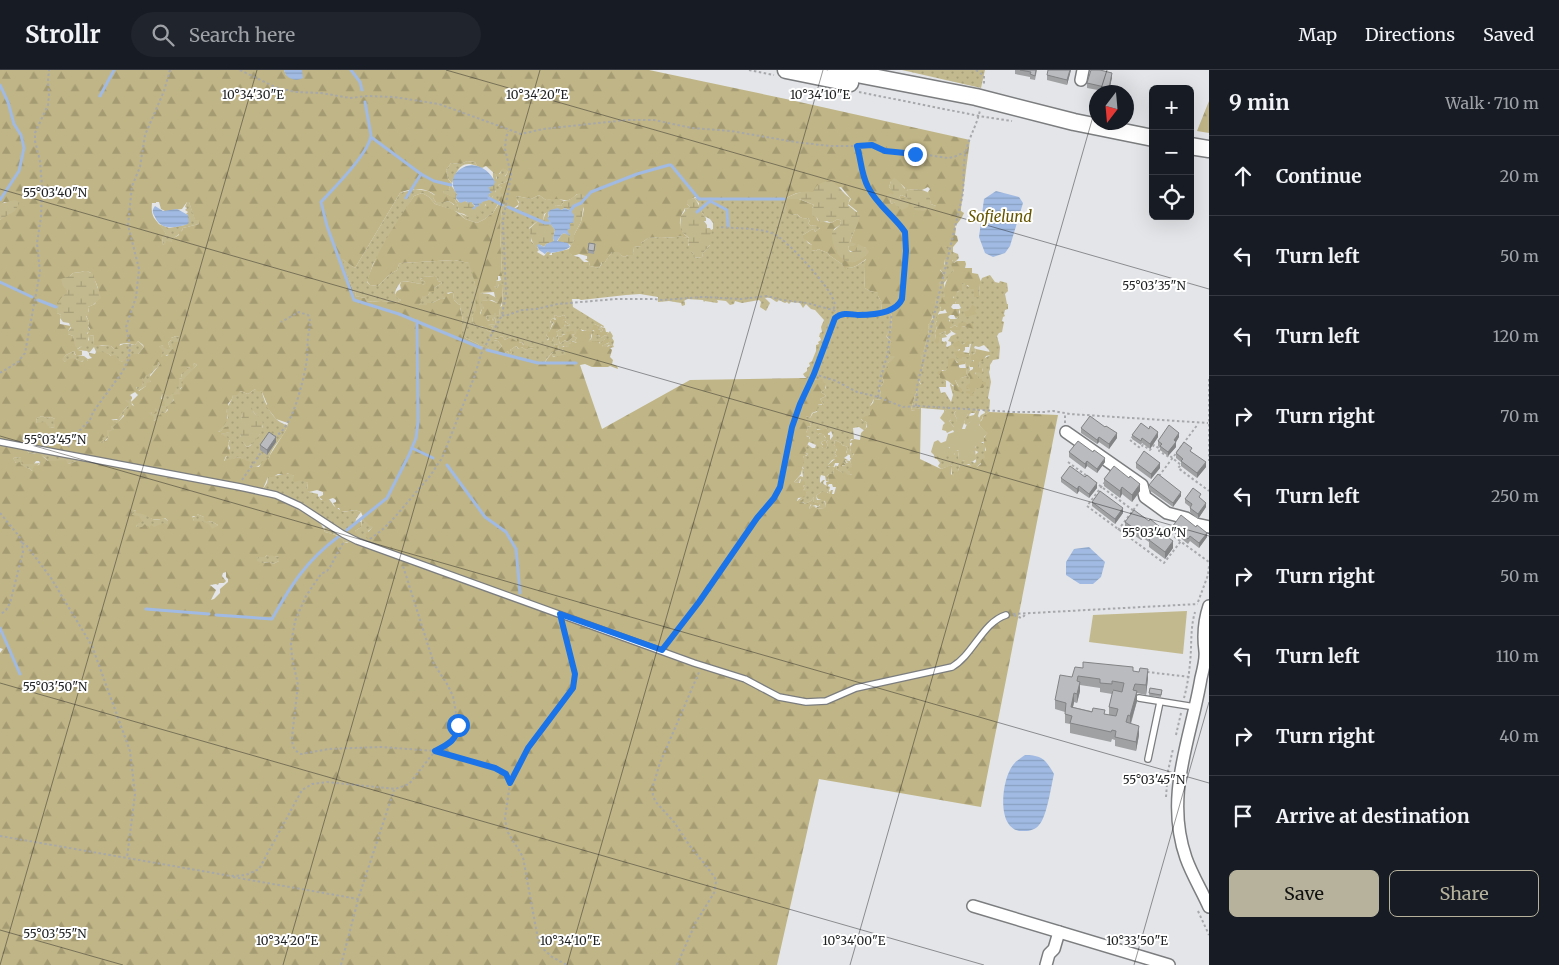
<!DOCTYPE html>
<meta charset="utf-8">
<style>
body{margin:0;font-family:Merriweather,serif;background:#20242c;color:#f1f3f6}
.controls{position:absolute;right:15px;top:15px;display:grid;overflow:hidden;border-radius:8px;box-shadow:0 5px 20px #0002}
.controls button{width:45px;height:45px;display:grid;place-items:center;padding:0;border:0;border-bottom:1px solid #363941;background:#171b24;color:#f1f3f6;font:25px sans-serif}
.compass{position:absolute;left:1089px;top:15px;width:45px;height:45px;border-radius:50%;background:#171b24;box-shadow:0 5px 20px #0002;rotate:196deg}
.stop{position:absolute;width:15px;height:15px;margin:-11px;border:4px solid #1a73e8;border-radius:50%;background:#fff}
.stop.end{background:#1a73e8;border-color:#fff;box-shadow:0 1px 5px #0008}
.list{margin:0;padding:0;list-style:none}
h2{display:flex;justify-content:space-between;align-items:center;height:65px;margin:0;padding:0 20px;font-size:21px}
h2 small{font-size:16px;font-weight:400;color:#9ea1a6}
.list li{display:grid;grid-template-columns:32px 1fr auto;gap:15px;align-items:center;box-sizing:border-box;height:80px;padding:0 20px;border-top:1px solid #363941}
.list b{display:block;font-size:19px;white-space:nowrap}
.list em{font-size:16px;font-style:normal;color:#9ea1a6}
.actions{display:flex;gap:10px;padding:15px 20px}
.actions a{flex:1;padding:11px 0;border:1px solid #b6b29c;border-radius:8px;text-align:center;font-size:18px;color:#b6b29c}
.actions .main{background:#b6b29c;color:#111}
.icon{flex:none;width:28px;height:28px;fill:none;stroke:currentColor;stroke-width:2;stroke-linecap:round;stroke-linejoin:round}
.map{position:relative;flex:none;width:1209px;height:895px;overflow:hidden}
header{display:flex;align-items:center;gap:30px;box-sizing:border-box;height:70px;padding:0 25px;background:#171b24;border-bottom:1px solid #363941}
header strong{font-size:24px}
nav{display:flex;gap:28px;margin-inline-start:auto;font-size:18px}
.search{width:350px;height:45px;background:#20242c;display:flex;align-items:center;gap:12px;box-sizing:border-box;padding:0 18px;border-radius:28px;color:#9ea1a6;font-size:19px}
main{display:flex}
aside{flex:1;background:#171b24}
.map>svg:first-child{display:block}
.grass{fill:url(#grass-dots);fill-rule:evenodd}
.forest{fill:url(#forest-firs);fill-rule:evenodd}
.wetland{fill:url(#wetland-marsh)}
.green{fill:#c3b98e}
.water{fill:url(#water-rules)}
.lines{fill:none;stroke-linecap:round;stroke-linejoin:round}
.stream{stroke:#a0bae3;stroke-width:3}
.lane-casing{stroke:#7b7d7f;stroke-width:8}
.street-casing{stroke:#7b7d7f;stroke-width:14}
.secondary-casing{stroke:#7b7d7f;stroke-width:19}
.path{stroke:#a7a8ab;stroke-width:2;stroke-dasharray:2.5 2.5;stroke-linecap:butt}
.lane{stroke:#fff;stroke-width:5.5}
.street{stroke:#fff;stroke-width:11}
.secondary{stroke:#fff;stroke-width:16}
.wall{fill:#9fa1a3;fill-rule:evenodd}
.shaded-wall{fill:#828385}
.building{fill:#b9bbbe;stroke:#828385;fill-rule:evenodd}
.route{stroke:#1a73e8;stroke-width:6}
.ticks{fill:none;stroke:#1f2021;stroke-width:1;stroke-opacity:0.45}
.labels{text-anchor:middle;stroke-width:4;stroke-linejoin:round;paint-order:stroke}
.park-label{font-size:15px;font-style:italic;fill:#650;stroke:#fff}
.ticks-label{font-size:12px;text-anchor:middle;fill:#1f2021;stroke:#fff;stroke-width:4;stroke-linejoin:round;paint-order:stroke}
</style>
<header>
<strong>Strollr</strong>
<div class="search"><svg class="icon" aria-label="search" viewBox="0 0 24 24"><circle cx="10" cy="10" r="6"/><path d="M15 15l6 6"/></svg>Search here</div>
<nav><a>Map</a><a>Directions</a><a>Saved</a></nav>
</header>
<main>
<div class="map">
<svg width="1209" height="895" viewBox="0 0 1209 895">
<defs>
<pattern id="grass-dots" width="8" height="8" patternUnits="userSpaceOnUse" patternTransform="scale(1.25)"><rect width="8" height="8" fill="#c3b98e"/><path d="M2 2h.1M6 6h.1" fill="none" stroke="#a79f7a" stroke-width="1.8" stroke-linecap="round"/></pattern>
<pattern id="forest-firs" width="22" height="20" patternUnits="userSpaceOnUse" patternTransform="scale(1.25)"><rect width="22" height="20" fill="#c0b586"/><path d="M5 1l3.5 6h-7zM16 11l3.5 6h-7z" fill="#a59b73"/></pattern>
<pattern id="wetland-marsh" width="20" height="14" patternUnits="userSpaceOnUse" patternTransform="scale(1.25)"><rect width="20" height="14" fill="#c3b98e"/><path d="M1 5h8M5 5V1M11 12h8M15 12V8" fill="none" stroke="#a79f7a"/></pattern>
<pattern id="water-rules" width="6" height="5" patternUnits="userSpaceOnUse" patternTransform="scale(1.25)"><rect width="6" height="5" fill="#a0bae3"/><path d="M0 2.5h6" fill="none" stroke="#89a0c2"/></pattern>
</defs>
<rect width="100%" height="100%" fill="#e3e5e8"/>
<g class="grass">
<polygon points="902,0 985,0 981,18"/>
<path d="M467,91l8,1 2,4c-17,-7 -20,5 -25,17l-4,-4 -2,-9 5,-7 10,1z"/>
<polygon points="502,98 504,98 508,102 505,106 508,111 498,115 502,118 503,125 493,143 488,146 485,149 477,153 465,149 459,143 469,147 474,147 486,135 485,133 490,131 496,121 494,113 497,108 495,104 500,104"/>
<path d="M415,119l13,2 8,5 -3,2 3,4h9l4,-1 5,4 2,-3 1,1 2,8h-4l-20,-7 -6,-7 -7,-4 -8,3 -41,68 -6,18 3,3 8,1 11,-11 8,-5 2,-6 2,-1 53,-3 16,3 5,21 2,26 -5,6 1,7 5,4 6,-1 2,2 1,2 3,2 3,-5 -6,-2 8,-1 1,-7h-1l-2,4 -1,-3 -4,3 -2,-3 1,-3h7v-2h2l1,2 2,1 1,-9 2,-1 1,-21 -4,-1 -2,4 -3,2 -1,-3 3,-1v-5h3l2,-1 -1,-4h2l-2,-45 2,-26 11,4 5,-2 1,-5 -4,-4 2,-2 14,3 8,-4 7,5 11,-2 7,3 -3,5 -5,-1 -1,3 -11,6 -1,8 -4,-2 -10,8 3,8 -1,5 8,9 -2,2 7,4 4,-5 3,2 -2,2h3v-2l17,-4c1,6 5,7 10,8l5,5h5l1,4 9,2 2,-3 1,-3h3l7,-10h8l1,3 3,2 4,-2h5l1,-8 7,-1v-3l7,-5 13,-1 15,1 2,-2 11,2 -1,5 2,7 3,3 2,5 7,-1 1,-4 7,-8v-12h1v-3l2,-1v-6l-3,-4 -6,-3 -5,-9v-4l-5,-5 8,1h82l5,14 3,2 5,-1c3,4 6,5 11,4l2,3 -2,2 3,3 3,-1 6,1v2l-5,4 -1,-3 -3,1 -8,5 5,8 4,2v5l4,1 2,-2 10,4 1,2 13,9 3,5 2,-1c8,0 14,-5 20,-9 -3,8 -3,21 -2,29l5,3 9,2 -1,3 4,7 -1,9 11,-3 -1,21 -5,6 1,2 6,4 -4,5 -1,6 2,3 5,-1v3l-7,5v6l-6,1 -1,5 3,6 -2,4 -3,2 2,7v6l-7,-1 -4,7 1,10 -10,3 2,2h2l2,2 -2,8 -6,-4 -6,1 1,11h-3l-1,2 2,2h-2v2l1,2 -1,1 1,4 3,1 -2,5h-2v-3l-4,-1 2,-7 -6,-2 -1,-2 -6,-3 -1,5 3,3 -2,6 2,2 -2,1v2l-3,1 -4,5 1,2 1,-2 5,2 -2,3 1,4h-5l-2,2 1,1 1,5 -3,-1 -1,-5 -4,-1 -1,3v5l3,-3h2l-2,3 2,2 5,2 -1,4 1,1 -2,3 11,5 2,-2 1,3 -2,1 -11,-5 -1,1 2,2h-3l-1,-3 2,-3v-2h-7l-5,4 1,4h7l2,6 -1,3 2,2v-4h2l-1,5 -2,1 1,6 -6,2 -4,-1v-4l3,2 2,-1 1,-2h2l-1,-3 2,-2 -3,-1 -6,-1 -2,-2 -6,3v-1l3,-4v2l6,1 2,-2 -3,-3 -2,1h-2l1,-6 -3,4 -6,3 -2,-2 -3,1 3,-4 -6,2 6,-5 2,1v-4l2,-1h-3l-1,-2 2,-1 -2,-3 2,-1 -1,-3 -4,-3 -1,4 -5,-1 6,-6 3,1 -1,-9 2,1 -2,-3 1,-8h1l-1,-2h3l2,-2 -2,-1 -1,1 -2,-2 3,-1v-4l1,-3 5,4h3l1,-3 -7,-3 1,-4 -2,-2h-2l1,-2 -1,-2 2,-3 -1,-2 4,-1 -1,-3 -6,-4 3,-3 3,2 3,-5 4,-1v-8l7,1 -4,-6 6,-3 -5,-4 5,-4c-1,-10 -6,-8 -14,-8 -2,0 -5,-2 -7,-3l-2,-3 4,-3v-3l3,-2 -1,-3 3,-2 4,-10v-6l3,-1 -1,-2 3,-2 -1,-3h-1l1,-4 2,-1 -1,-5 3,-7 -9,-10 -4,-1 -5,-5 -3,4 -3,-5 -9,-1 -2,2 -2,-2 -2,1 -6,-3 -2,2c-4,-2 -7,-6 -12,-4l5,5 -4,8 -6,-4 1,-5 -2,-2 -17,3 -7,-2 -1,3 -4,1 -4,-4 -9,-1 1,2 -1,1 -12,-2 -1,1 -1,-2 -16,-1 -3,2 1,1v3l-3,1 -1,-3 -12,-2 -11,1v-5l-18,-3 -14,1 -45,5 -2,-1h-7l1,8 31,19 -1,2 -1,-2 -2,1 3,3 -2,2 -1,-1 1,-1 -5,-2 3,-2 -5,-2 1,2 -3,4 3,2v4l5,-1 -1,3h2l4,-3 2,1v-2l3,-3 3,5 -1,2 2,3 -1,4 1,2 -3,-2 -1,1 -1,-1 -2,2h-4v-2l6,-2v-4h-4l-4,6h-2l1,-3h-12l-1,2v-3h-4l-1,-2 6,2 3,-2c3,-6 -2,-6 -5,-9l-1,1 -5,-2 -2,3 -2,1 -3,3 4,2 -2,2 3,3 -6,-2v2l-3,1v3l-6,-1 -1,4 5,4 -13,5 -1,-1 2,-2h-3l1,-2h2v-3l4,-1 -1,-5 -3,-1 -2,5 -1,-1 2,2c-2,5 -8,7 -9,13l-19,-2 -23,-7 5,-3 1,3 3,-1 -2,-3 6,-4 2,3 4,-2 4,3 3,-2 5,1v-2l-10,-1 -2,-4 -3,1v-5h-2v3h-2l-5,-4 -5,3 -3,-4 -2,1 -1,2 -5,-1v2l4,1 4,5 -6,7 -6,-2 -2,-4 -4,-1 -1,1 -4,-1 -1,-2 -12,-6 -5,-5 1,-11 1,-2 -3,-13 1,-2 -3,-1 -4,-4 -1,-8 -7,1 -2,2 1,3 -2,1h-3l-8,4h-5v2h-8l1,-3 -1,-1 3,-2v-2l2,-2h4l2,-3h4v-4l8,-5 -1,-1 -3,-1 -1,-4 -3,-1 -11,1v1l-3,1v1l4,1 3,3c-11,1 -17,-4 -26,-2 -5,6 -10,14 0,18l-3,2 -17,-1 -15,1 -1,-4 -10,-2 1,-3 -3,-2 -12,-33 14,10 45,-75zM555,245l4,2 5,-2 2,3h-3l-1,1 2,1h-3v1h5l-1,1 5,3 -4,1 -1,-3 -1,4 -3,-1v3l-5,3v1l2,1 -1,3h-3l-2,4h-2l-3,-1 2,-2 -3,-3 3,-2 3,-9 2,-2 -1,-2 -3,3 1,-3 2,-2 3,1 -2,-2zM570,261h4v3l-3,2 1,2 -5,4 -2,-2 -5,4 -2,-7 5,-1 -1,-1 2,-1 2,1zM826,358l2,4 -1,1h2l2,-2 2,5 -3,4h-2l-2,2 2,3 -2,3h-3l-2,-2 2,1 -2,-5 5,-2v-2l-2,-2 1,-1 -5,-2 -2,2 -1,-6 8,2z"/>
<path d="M187,132h2l6,17h4v5l-16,4c-2,7 -9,8 -12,14l-8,3 -1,-7 4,-4 -7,-10 10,4 16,-3 3,-10 -2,-1 2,-2 -3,-2 2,-2 -2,-1z"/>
<path d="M944,175l9,2v5l5,2 1,4 -5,5 -2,-3 -1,5 2,2 1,4 -10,12 1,13 -2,1 -3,10 1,2 -3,5v5l-3,5 2,2 -2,7 1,6 2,1 1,-6 7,-3 -1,3 2,3 -5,1v3l2,1 2,-1 1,2 -1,3 1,1 4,-2v-3l-3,-1 3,-5 5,-2 -6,-4 12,-4 4,1 3,-3 -10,1 -2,2 -2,-2 -4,3 -1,-1v-8h7l3,-7 -1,-3 2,-1 -2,-4h-3l-3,-8 9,-8v-5h2l1,2 9,4v5l6,3 -1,-12 3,-7 8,-3 5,7 4,1 1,-2 7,2 1,8 -3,3 2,10h1v5l-3,1 -1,4 1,2 -2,1 -1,4 2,1 -2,10 -3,1 -2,3 3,11 -1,12 -6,1 -3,5v4l-1,3 2,10 -3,16 2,2 -1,12 -6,4 -2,5 -2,-3 2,-3 4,-2 -1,-3 -7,-1 -2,4h-4l-2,2 2,3 -1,4 -4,3 -2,-2 1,-3v-3l2,-1 1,-4 -1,-3 -11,2 -2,2 3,6 -1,8h-2l-5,-6 2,-1 -6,-10 -24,-2 -5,1 -2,2 -3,-1c2,-8 5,-20 10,-26l-3,-5 5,-13 -4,-11 4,-2 6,-23 -1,-5 5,-7 -2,-7 4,-3v-10c6,-5 1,-11 4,-17 1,-2 3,-4 5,-6l-4,-6 5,-5zM964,273l7,1 -2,9 1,3 -13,2 3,-14 2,2zM984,275l5,5 1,5 -10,6 -1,7h3l1,3v1h-7l-1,3 9,11 -9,2 -3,5 -2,1 1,-17 -3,-4 2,-3 -1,-5 4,-2v-9l2,-1 1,-4 -2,-1 1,-2 4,1zM949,289h5l4,4 7,-1 2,14 -12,4 4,7 -7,-1 -1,-3 -1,2 3,10 -2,7 -6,-10 -4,1 -2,-6h7v-6l-5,-6 1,-5 3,1 4,-3z"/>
<polygon points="477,217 480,217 480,223 489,224 499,229 499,232 497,233 492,230 482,231 484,239 482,239 479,245 480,240"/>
<path d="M94,265l-1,8 9,3h9l3,3c10,-6 9,-6 21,-4l3,-4 6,6 -6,7 -16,8 -11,-6 -2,-2 -13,-2 -2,-5 -5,6 -2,-2 -10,-1 12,-10v-4z"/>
<path d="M176,266l3,1v5c-9,5 -5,13 -18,15l-3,-10 5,-2 7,3 -2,-5 3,-3v-2z"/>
<polygon points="74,281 75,285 84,286 89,290 88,291 85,289 81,292 76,289 65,292 61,289 66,285"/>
<polygon points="159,291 160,294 150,305 151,313 138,321 136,318 143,314 141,310 142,308 152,296"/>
<path d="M194,293l3,2c-7,7 -10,17 -17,24v5l-6,5 -9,14 -11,8 -5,-7v-2h2l1,2 3,-3 -1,-2 8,-9 -1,-7 12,-1 6,-10v-3l3,-1 -1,-5 6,-5 6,-2z"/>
<path d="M255,319l7,3c3,13 12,30 25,33v2c-3,10 -15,19 -18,31 -5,4 -10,9 -17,10l-3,-1 -1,-5 -9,-5 -15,5 6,-14 -2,-4 2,-4 -10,-6 9,-2 -1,-4 -6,2 -1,2 -4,-1 11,-13 -2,-8 6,-11 1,-5 7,-3 8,3zM253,341l10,15 -4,9 -9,11 -3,1c-11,-13 -6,-18 -5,-33z"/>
<path d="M125,330h6l1,5 3,1v1c-17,6 -20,28 -34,37l-1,-1 2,-6 5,-3v-4l4,-3 3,-6 -5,-2 8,1 7,-10 4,-4 -4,-5z"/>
<polygon points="42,346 46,348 51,347 55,349 55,357 50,358 37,353 36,351 37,348"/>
<polygon points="979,373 983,373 985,374 985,389 977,397 971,396 969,394 966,394 966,396 960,395 958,401 954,404 954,407 952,407 952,395 941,399 938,396 940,393 937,389 935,389 934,385 938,385 948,377 950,379 949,381 954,385 956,380 959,381 958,388 964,391 967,390 975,393 976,391 975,385 978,382 974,380 976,376"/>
<polygon points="28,378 81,388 80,390 68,394 48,391 44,387 34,383 29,383 27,381"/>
<path d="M20,387l7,7 13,-1 -8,8 -2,-2c-6,-3 -14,-3 -17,-11z"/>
<polygon points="845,390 850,391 853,397 850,404 852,405 846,405 836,399 837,396 846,395 843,392 844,392 848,393"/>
<polygon points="290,403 299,410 303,410 308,413 307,419 309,422 318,424 318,426 321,430 329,429 334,436 343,442 355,440 361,442 356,449 355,454 347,460 342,461 354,466 356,464 355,461 361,457 362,448 374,457 368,461 369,470 366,475 344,472 339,466 325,462 324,459 326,456 321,453 263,419 267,413 268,407"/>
<path d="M134,440l5,3h4c11,6 9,9 21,5l4,3v4l-19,3 -12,-1 -6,-12z"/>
<polygon points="197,444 204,447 208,452 211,451 218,455 212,460 194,451 192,446 194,447"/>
<polygon points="267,485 271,485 279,487 279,491 273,494 270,492 262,493 257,492 257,489 258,486 265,487"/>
</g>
<g class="forest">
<path d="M0,0h284l2,5 16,-1v-4h347l137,29 184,41 -9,68v3l3,2c-2,5 -6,10 -9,13l1,3 -1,6 2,1 1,5 -5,6 -9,-1 5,4 -2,9h-2l-1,7 -4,4 4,5 -3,6 -2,1c-1,6 2,12 -4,17v11l-3,1c1,6 0,10 -4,14l1,5 -6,24 -3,1 3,11 -5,14 3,5c-5,4 -8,17 -10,25l3,1 1,-2 6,-1 -1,51 21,10 10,-4 1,1 -1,8 3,3v-5l4,-1 2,-6 6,1v-2l6,2 3,-1 2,2 4,-3 -1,-4 5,-2 -1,-5 2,-3 -3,-10 4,-7 -7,-7 -1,-3 3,-3 1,-4 6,-4 69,3 -77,392 -162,-28 -42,186h-777v-312l3,-4 -3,-1v-428l2,-2 9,-16h-7l-3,3 -1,-1zM467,91l8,1 2,4 5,2 4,-2 9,8h4l4,-6 5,4 -3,5 3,4 -10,4 4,3 -2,4 3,3 -5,3 2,4 -7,11 -5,3 -3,3 -8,4 -12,-4 -11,-9 -19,-6 -6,-7 -7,-4 -8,3c-17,26 -37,54 -47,85l3,4 8,1 11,-11 8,-5 2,-6 2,-1 53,-3 15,3 6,21 1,26 -4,6 1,7 5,4 5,-1 3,2 1,2 3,2 3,-5 -5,-2 7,-1 1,-7h-1l-2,4 -1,-3h-2l-1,3h-1l-2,-3 1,-3h7v-2h2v2l3,1 1,-8 2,-6 1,-17 -4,-2 -1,4 -3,2 -1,-2 2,-1v-5l2,-1v-4h4l-2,-45 2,-26 11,4 6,-5 -3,-6 1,-2 14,3 8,-4 7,5c3,0 6,-1 10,-1 10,0 11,5 21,-5l10,3 -5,7 2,5 -3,13 -7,13v5l-5,9v3l4,4 6,-2 8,2v3h-2l4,3 1,4 9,2 3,-6h3l7,-10h7l2,3 3,2 4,-2h5l1,-8 7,-1v-3l7,-5 13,-1 16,1 1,-2 11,2c-8,-5 -11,-13 -8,-22 1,-3 3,-5 4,-8l2,1 3,-2 -3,-3 1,-3 7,-4 7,2h82l4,14 4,2 5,-1c4,4 5,5 11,4l2,3 -2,2 3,3 3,-1 6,2v1l-5,4 -1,-3 -3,1 -8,5v3l9,7v5l4,1 2,-2 10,4 1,2 13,9 3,6 2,-2c8,0 14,-5 19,-9 -2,8 -2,21 -1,29l5,3 8,2v3l4,7 -1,9 11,-2 -1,20 -5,6 6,6 -3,5 -1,6 2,3h4l1,1 -7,6v5l-6,2 -1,5 3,6 -2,4 -3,2 2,7v6l-7,-1 -1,4 -3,3v9l-9,3 2,3h2l2,2v4l-6,6 -1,7 -6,-1 -4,2 2,2 -2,5 1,4 3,2 -4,6 2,7 -4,1v3h2v3l2,1h-4l-4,-4 -1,2 -7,-4 1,-2 -1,-2 -3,5 1,4h-5l-3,3h2l1,5h-3l1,5 2,-3h3l1,3h3l-2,7h-2l1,-4h-2l-2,4 -2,-2h-6l-5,4 2,3 7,2 1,5 -2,3 -8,-1 -2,-2 -5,3v-1l2,-4 1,2 4,-1 2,2 2,-3 -3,-2 -4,1 1,-6 -3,4 -6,3 -3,-2 -2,1 4,-3 -1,-1 -6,2 1,-3 7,-1 1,-4 1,-1 -4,-2 2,-1 -2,-3 2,-1v-3l-4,-3 -1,4 -6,-1 7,-8 3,-14 -1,-1 1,-1 -1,-2h2l3,-2 -4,-1 2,-2v-4l4,-7 -1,-3 -3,-1 2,-2 -2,-2 2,-3 -1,-2 4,-1 -1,-3 -5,-4 2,-3 3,2 2,-5 5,-2 1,-7h4v2l2,-1 -4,-6 6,-3 -5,-4 4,-3 1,-5 -4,-5 -9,1 -7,-2 -116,2 -88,49 -22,-64 5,-1 7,3h16l2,-1 8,3 -1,-3 -5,-2 1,-4 -3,-3 2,-7 -2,-2 4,-1 -3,-2 -4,2 -5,-1 8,-4 -1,-2h1l-1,-1h-4l-5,6 -1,-4 -11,1 3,-4v-6l-5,-2 -1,1h-3l-2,-3 -7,8 4,2 -2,2 2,3 -6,-2v2l-2,1v3l-4,-1 -4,2 5,6 -13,4 2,-1 -3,-1 1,-2h3l-1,-3 4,-1 -1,-5 -3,-1 -2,4h-1l1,4 -6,7 -2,4h-11l-31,-9 5,-3 1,3 3,-1 -2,-3 6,-4 3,3 3,-2 4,3 3,-2 5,1v-2l-11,-2 -1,-3 -3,1v-5h-2v3h-1l-6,-4 -5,3 -3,-4 -2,1 -2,2 -4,-1v2l4,1 4,5 -6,6 -6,-1 -2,-4 -4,-2 -1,2 -4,-1 -1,-2 -12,-6 -4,-5v-11l1,-2 -3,-12 1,-3 -3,-1 -4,-4 -1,-8 -5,2 -2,-2 -3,3 2,3 -2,1h-3l-8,4h-5v2h-8l2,-3 -1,-1 2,-2v-2l6,-2 2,-3h4v-4l8,-5 -1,-1 -3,-1 -1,-4 -2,-1 -14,1 2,1 -4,2 5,1 2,3c-9,1 -16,-4 -25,-2l-1,3 1,4 -4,2 -2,4 2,3 4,2 -3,2 -17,-1 -14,1 -2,-4 -10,-2 1,-3 -3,-2 -11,-32 13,9 45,-75c11,-5 25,-6 35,2l-2,3 3,4h9l4,-1 6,4 1,-3 -3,-5 -10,-5 7,-3 -1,-3 3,-2 -4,-5 -2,-9 5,-7 10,1zM891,111l10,3 4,4 -1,2 3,1 1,-2 14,1 6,-3 2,2 -2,3 3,12 5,2 -9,3 -15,-5 -6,-7 -5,-2 -2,3 2,1 -10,5 -1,-5 5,-6 -6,-6zM841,117l10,12 -3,5 9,7c-1,6 0,13 -2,18 -2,6 -5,10 -5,16l-2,3 1,2 4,2 10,-5 3,1v7l-10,6 -6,1c-12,-12 -20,-15 -16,-33l6,-4 1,-4 -3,-2 -7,4 -13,-2 -6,-13 2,-3 -15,-6h-14c16,-10 16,-5 31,-7 8,-1 17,-3 25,-5zM156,132h3l2,7 4,2 17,-2 5,-7h2l6,18h4v4l-16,4 -1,3 -3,1v3l-7,4 -1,3 -5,-1v2l-3,2 -1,-7 4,-3v-1c-7,-14 -16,-13 -14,-31h4zM84,201l6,1c7,11 12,20 5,32l-7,3 1,5 -3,3 3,7 -1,4 2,3 -3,6 2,1 5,-1 -1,8 1,2 17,1 3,3h5l1,-5 7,-1 8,2 3,-4 5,4 1,2 -6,7h-6l-10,8 -3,-2 -3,-5 -5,1 -2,-2c-2,-1 -10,-3 -13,-2l-1,2 -6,-1v2l3,3 -4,1v2l-3,-3 -3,4c-6,-3 -10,-6 -17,0l-3,-3 4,-4 8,-4 2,5 6,-1v-4l-4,-1 -5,-14 -5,-2v-3l3,-5 -11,-2v-5l1,-4 -4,-2 11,-22 -5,-8 10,-10 8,-1zM478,217h2v6l14,-1 1,5 4,3 -2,3 -8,-3 -8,1 3,8h-2l-2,6v-8zM176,266l3,1v5h-5l-2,2 1,4 -6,8 -3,-1 -3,2v-2l2,-4 -4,-4 4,-2 1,3 5,1 1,-1 -2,-5 3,-3v-2zM158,292h1l1,2 -11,14 2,4 -4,1 -1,3 -7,5 -3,-3 1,-1h3l3,-3 -1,-6 2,1 2,-4h1l5,-3 1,-5 -1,-1 5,-1zM194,293l3,2 -14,15 -1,7 -3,4 1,3 -7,1 1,5 -7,7 1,3 -3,3h-4l-1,2 -4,1 1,3 -3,2 -1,-5 -3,-1 1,-1 -2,-1 2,-1 1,2h3l2,-2 -2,-1v-3l4,2 2,-4h4l-1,-6 -3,-1 1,-6 7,3 6,-4 1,-4 3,-3v-6l3,-1 -1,-4 6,-4v-2l3,-1 1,2 2,-1zM255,319l2,2 5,1 5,12 -1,2 10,13 12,4 -2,7 -16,25 -1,3 -7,4 -3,5h-6l-1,1 -3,-1 1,-5 -11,-5 -15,4 2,-5 4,-1 -2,-11 2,-5 -9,-5 9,-2 -2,-5h-3l-5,5 -2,-1c7,-6 12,-11 8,-21l3,-2 -1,-4 4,-5 1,-4h4l3,-4 8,3zM135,322l3,3 -7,7 4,5 -4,-1c-3,3 -4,5 -7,8v2l-11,11 1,2 -5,3v4l-3,5 -2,-1v2l-4,1 3,-4 -1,-1 5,-2v-6h4v-3l5,-4 -5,-4h7l6,-9 4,-4 1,-2 -4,-4 4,1 3,-2v-2l-2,-2zM42,346l4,2 5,-1 4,2 -2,4 2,1v3l-5,1 -5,-6 -8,1 -1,-2 1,-3zM28,378l53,10 -1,2 -12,4 -2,-4 -18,1 -8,-7 -11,-1 -2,-2zM20,387l3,7h11l2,-3h3l1,2 -1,2 -5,1 -2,5 -2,-2 -9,-4 -1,-3 -4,1 -3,-5zM288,403l6,3 -1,4 1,2 7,-2 7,3 -1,7 2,2 8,-2 6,2v3l-4,2 5,4 9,-3 3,2v2l-3,1 3,5h3l2,4 14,-2 6,2 2,5 -1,1 7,7 4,2 -7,7 2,6 -1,4 -14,-4 -6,3 -3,-1c-3,-6 -11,-8 -19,-10 -6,-19 -44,-35 -62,-43l5,-12h5l5,-3 7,1zM134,440l2,1v2c16,1 11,10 29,5l3,3v4l-4,-2 -10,4 -3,-2 -2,3 -4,-4 -3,3h-5l-1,-2 6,-4 -3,-5 -7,-1zM197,444l7,3v3l4,2 3,-1 7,4 -6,4c-3,-8 -11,-7 -18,-8l-2,-5h5zM267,485l12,2v4l-6,3 -3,-2 -7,1 -6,-2v-2l1,-2h7zM226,502v5l2,2v3l-8,7v4l-6,6 -3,1 5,-10 -6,-5 6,-1 2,1 1,-2h5l2,-2 -4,-5 1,-3z"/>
<polygon points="1209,31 1209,63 1197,61"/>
<path d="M951,189l3,4 3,-2h8l1,3 -1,4h7v5l6,1 3,8 -2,4 1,11h-6v-8h-4l-2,-4 -3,2 -1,-4h-2v7l-4,1 -3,5h-2v2l4,1 -2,3 1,2h-3l-2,3 2,2h6v7l-3,3 -2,-4h-4l-2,2 2,2 -1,2 3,2 -2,4 1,1 4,-3 2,2 2,-4 6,-1 2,2 5,-1 2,6 -12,-3 -2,4h-10l1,2 -4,3 -2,-1 1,-3 -7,3 2,3h-2v5l-2,2 -3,-3 2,-2 -1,-6 2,-6 -2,-3 2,-3v-5l2,-2 8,-1 -2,-4 -2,2h-3l1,-2 -2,-6 2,-1 1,-5 3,-1c-4,-8 3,-14 3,-21l6,-4 -4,-8z"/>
<polygon points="972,235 973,235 977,238 975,241 977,244 966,247 964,242 969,240"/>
<polygon points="555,245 559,247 564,245 566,248 561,251 566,250 565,252 570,255 566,256 565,254 564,257 562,257 561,259 556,262 558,264 556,268 554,267 552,271 548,271 549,268 546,265 549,262 554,252 553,251 551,253 551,250 553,248 555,250 556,249 554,247"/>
<polygon points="594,254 599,256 598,259 602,260 600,261 601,262 603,260 600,257 605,258 606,262 608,262 607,266 605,265 601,268 599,268 600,265 595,266 594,260 591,261"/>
<polygon points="570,261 574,261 574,264 572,265 572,268 567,272 565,270 560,274 558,267 563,266 562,265 567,264 566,262"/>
<polygon points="959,271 962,275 968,271 970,272 969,277 965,277 965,280 963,282 969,283 970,286 969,287 963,287 961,289 957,288 954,282 959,281 960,279 956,279 953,275 954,273"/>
<path d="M976,279l14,3v3l-4,1 -3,5h-3l-1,7h3l1,4 -2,1 -5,-1 -1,2 3,2v2l4,1v3h4v2l-3,4h-8v3l-3,2 2,3h-4v-2l-4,-1v-2h4v-2l-4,-1v-2l4,-3v-6l-2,-2c0,-4 2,-4 5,-6v-2h-3l-1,-2 2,-3h2l1,-2h-3v-4l4,-3z"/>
<polygon points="954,288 957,293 962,291 965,292 965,294 959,295 959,297 960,298 966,298 967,306 961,308 959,310 955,310 958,316 962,319 961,323 954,320 954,316 948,311 940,308 940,305 937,304 938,301 945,301 948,298 948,289"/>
<polygon points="826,358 828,361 828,365 830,365 830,370 828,370 826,372 828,375 826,378 823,378 821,376 823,375 821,372 826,370 826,368 824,365 820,363 818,365 816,360 824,360"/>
<polygon points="835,370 841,373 842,375 848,377 846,383 848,385 844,388 848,390 845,390 846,393 843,392 846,395 842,395 842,397 838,396 839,393 835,393 834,396 828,396 828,395 835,389 835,387 837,386 835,384 837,379 834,375"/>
<polygon points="359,451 361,452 361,457 355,461 358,466 354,466 341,460 347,460"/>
</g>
<g class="wetland">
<path d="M493,102c4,1 3,7 4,10l-2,1 1,5 -1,7 -3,2 -1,5 -5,1 -2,6 -2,1 -7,7h-7l-4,-3 -8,-2 3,-3 -1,-1c-1,-9 -7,-12 -15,-15l1,-2 6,-2 -1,-3 2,-1 6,9 -1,5 3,3 6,-1 4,1 4,-2 -1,3 3,4 4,-5 9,-2 2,-3 -2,-1 3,-5h-2v-4c8,-6 3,-7 4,-15z"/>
<path d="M894,108c7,3 8,9 13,13l1,-2c8,1 13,-1 21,4l2,11 5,2c-2,4 -4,4 -9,3l-3,2 -9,-1 -9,-13 -5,-2 -2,3h5l5,6 -1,3 -6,3 -7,-5v-3l-4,2 -1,-5 -3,-2v-2l4,-2 1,2 2,-2 -5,-6 2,-6z"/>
<path d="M830,111c10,4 12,12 20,17l-2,7 12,10c-1,9 -7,17 -10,27l6,2 -2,2h-5l-1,2 2,4c4,0 7,-4 8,-8l8,4 3,4c-19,23 -38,3 -37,-20l8,-7 1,-4 -3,-2 -7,4 -4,-2 -7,2 -3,-5 -5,-3v-7l2,-3 -15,-6h-15c11,-5 17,-9 29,-7 3,-8 9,-10 17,-11z"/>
<path d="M579,123l8,4 -5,6 2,1 -3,18 -7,13v5l-3,6 -2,-2 -12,-2 4,-7 3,-2 2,1 1,-4 3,-1 -1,-6 3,-1 -1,-11 -6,-3 -4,2h-9l-4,3 2,10 5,7 -2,8 1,4 -8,2 -2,3 -3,-2 -4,3 2,2c-9,-7 -7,-13 -10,-21l10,-9 4,1c2,-7 3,-11 11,-13l2,-3 5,1 3,-5 5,-1z"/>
<path d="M694,128c6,6 6,14 12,20v3h-2l3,4v3h3l2,4 -2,2v11l-7,8 -1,4 -8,1 -1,-5 -4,-3v-5l-1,-2 1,-5 -6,-5 -3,-5 1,-12 4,-5v-3l2,1 3,-2 -3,-3v-4z"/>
<polygon points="14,130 20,132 15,141 0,150 0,134"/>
<path d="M84,201h3l6,3 8,24 -8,7 -5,2 1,7 -3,2 3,6 -1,4 2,5 -3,2 2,3 -2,9 -7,2 -2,2 -3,-3 -2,-10 -5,-2v-3l3,-3 -2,-5 -6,-1 -3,-4 1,-3 -4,-2c-2,-12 5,-15 11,-22l-5,-5 -2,-7 9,-3 3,-3 8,-1z"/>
<path d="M246,335h4c3,3 2,6 6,10 2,2 5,2 6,5 4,10 -8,24 -15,27l-6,-7c0,-5 -2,-8 -2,-12 0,-6 1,-3 2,-8 2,-7 0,-10 5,-15z"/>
</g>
<g class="green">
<polygon points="963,338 968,339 969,341 967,346 965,348 965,350 962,359 965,359 967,354 970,352 970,346 974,345 977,339 980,339 978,346 981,351 979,355 988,363 984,367 984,371 975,377 976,389 972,392 959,390 958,388 959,381 957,380 953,386 950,387 949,386 948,381 949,380 948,379 950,378 949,377 944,385 935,386 931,382 934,372 938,370 941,373 946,371 948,364 954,362 953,360 947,363 946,361 942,360 943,355 945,353 940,348 944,342 944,339 950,345 951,350 949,351 954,357 955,357 955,355 957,349 954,343 957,340 963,340"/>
<polygon points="1187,541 1183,584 1089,572 1093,545"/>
</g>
<g class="water">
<path d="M284,0h18l1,8c-8,4 -17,1 -19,-8z"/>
<path d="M472,95c11,1 19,8 23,17l-2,4 -4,1 1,4 2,1 -3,2v6l-7,2 -1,2 -2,-1v3l-3,1 -2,3 -2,-2 3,-2 -4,-4h-2v2l-3,-3 -6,2 -4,-5 1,-4c-9,-12 -3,-27 15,-29z"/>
<polygon points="996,121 1019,127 1023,133 1010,176 1005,183 993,187 985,183 979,167 984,129"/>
<path d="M155,136l8,5 14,-2 11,6 1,7 -1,2c-12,4 -27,7 -33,-7 -3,-5 -3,-7 0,-11z"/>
<path d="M558,138l3,2 4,-2 6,3 3,4 -1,8h-3v6l-3,1 3,6 -6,-3 -3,2 -4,6 11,2 2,4c-5,4 -14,5 -20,6l-2,-2 -3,3 -6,-4 -2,-5 2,-1 5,3 2,-3 8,-3 -1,-3 2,-8 -4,-5v-2l-4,-5 2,-1 -1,-4 2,-3z"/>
<polygon points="1089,477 1105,492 1101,507 1093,514 1080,514 1066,505 1066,492 1074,479"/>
<path d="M1025,685c17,0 21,5 29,19 -3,12 -7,43 -15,51 -3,4 -9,6 -14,6 -30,3 -24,-51 -12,-66 3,-4 8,-7 12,-10z"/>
</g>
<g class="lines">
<g class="stream">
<polyline points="351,0 360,12 362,20"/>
<polyline points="0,15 8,32 14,54 21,65 24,78 19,101 0,130"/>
<polyline points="100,26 114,0"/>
<path d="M365,32l6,33c-1,17 -38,54 -50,67l6,24 27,74 45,14 82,34"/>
<polyline points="371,67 421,104 434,111 451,115"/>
<polyline points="406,128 421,104"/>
<polyline points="489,128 502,135"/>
<polyline points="710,131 727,140 728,156"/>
<polyline points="508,137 545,153 550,153"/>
<polyline points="570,141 574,136 581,133 591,122 637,104 669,95 671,95 699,129 784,129"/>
<polyline points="697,142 710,131 710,129"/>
<polyline points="0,212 32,227"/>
<polyline points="38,230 56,237"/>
<polyline points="487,280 538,293 576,293"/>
<polyline points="412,378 433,388"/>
<polyline points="447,395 485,447 506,462 516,479 520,523"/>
<polyline points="347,460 387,428 409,385 416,368 418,352 417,251"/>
<polyline points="146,539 209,544"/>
<path d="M216,545l56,4c19,-34 34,-58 66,-82"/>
<polyline points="0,558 20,604"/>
</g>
<g class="lane-casing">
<g id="lane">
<path d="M0,372l240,45 36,8 24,11 43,28 14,7 337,122 51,16 34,18 27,5 20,-1 30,-13 96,-21c21,-12 31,-45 54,-52"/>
<polyline points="1139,628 1195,637"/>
<polyline points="1148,689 1160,632"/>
</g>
</g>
<g class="street-casing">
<g id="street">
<polyline points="1081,10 1083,0"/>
<polyline points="1066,362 1142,415 1145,427 1167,443 1186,448 1196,454 1209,457"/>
<path d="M1209,536c-5,15 -6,30 -4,45 1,8 -2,19 -4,27 -10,61 -37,117 -15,180 6,17 16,33 23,49"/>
<polyline points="973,836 1169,895"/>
<polyline points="1046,895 1049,884 1054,879 1059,862"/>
</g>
</g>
<g class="secondary-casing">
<g id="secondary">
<polyline points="786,0 850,13"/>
<polyline points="836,0 976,27 1074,52 1153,68"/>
<polyline points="1190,76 1209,79"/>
</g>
</g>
<g class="path">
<path d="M240,0l35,17 20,5 26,1 29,5 17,-2 27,1 45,7 82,30 22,-5 83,-9h28l38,8 39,3 64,11 35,4h27c4,14 4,29 11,41 9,18 26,29 37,45l1,19 -4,48c-6,14 -30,16 -44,16 -8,-1 -16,-3 -23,3l-21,56 -14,30 -8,23 -12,60 -6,11 -17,20 -58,84 -33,42"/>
<polyline points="749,0 774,5"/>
<polyline points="976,0 984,6 984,16"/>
<polyline points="859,22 979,46 1012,51"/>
<polyline points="857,76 872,75 877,77 882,81 894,83 921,84 948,88 954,87 965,82"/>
<path d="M721,157c16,2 37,0 53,7 13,6 54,51 59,65 2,4 2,7 0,11"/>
<polyline points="502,245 505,246 522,240 536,239 558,234 616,229 654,229 662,230 703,227 741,229 767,226 782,230 807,233 833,240 840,244"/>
<polyline points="0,303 18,292 25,283 40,202 37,173 41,147 42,116 40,91 35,71 35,63 48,35 49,25 48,11 49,0"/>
<polyline points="814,304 836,311 857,322 878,327 903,337 919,336 1013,342 1044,342 1053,341 1070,344 1208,353"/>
<polyline points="1209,309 1209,391"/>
<polyline points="878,327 881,306 888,283 892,239"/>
<path d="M916,336l1,-19 45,-189c3,-16 0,-32 4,-47 3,-14 11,-26 14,-41"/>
<polyline points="1065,353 1065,343"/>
<polyline points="1133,366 1130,370 1140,378 1143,375 1150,380 1154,375 1160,379 1159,381 1169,387 1170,386 1181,395 1178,398 1209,421"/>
<path d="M274,367c18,-7 29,-55 32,-72 2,-10 1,-18 2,-28 1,-8 4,-15 0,-22l-9,-3 -18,10"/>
<polyline points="68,377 78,362 90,350 93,342 123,301 129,288 130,275 126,257 136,227 139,199 128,155 132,116 140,97 145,65 164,21 170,0"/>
<polyline points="1068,392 1087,406"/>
<polyline points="1159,406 1198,354"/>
<polyline points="242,410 262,381"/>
<polyline points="1095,412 1134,441"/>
<polyline points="1105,412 1087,436 1164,493 1181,471"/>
<polyline points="0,443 19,466 22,473 23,482 10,533 6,540 0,545"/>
<polyline points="1118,460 1138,434"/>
<polyline points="1159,460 1167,466 1169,463 1209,492"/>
<polyline points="370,469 382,460 394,448 430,406 442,388 475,305 481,284 502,245 506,224 503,151 511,105 505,79 506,68 508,61"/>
<polyline points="22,473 26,475 51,508 92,576 130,681 135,724 127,788"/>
<path d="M343,473l-13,24 -3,4 -6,3 -15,22 -11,25 -4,23 1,13 6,28 -6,52c0,8 1,13 9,17l28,-5 24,-1 28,-1 54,4 60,17 11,6 4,9 -5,35 2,13 16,26 16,88 13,12 15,8"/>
<polyline points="1198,532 1208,505 1209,496"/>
<polyline points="1013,544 1198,534"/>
<polyline points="1014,545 1021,548 1024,546 1026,543"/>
<polyline points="1147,602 1190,607"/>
<path d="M1184,628c3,-11 5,-23 6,-35 2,-18 0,-34 5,-51"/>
<polyline points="1176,665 1181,643"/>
<polyline points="510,713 528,678 573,618 575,605 562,553"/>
<polyline points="1166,727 1168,701 1173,679"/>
<polyline points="0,766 231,806 246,805 259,799 302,720 312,714 327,712 395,719 409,714 435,681 451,672 456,667 458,655 453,626 447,614 434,594 403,496"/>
<polyline points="233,807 358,829 394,720"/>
<polyline points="1198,841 1209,865"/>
<polyline points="341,895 358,830"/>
<polyline points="677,895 696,852 714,823 716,812 715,808 704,793 692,779 674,752 655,731 653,725 652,719 660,693 699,602"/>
</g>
<use href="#lane" class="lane"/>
<use href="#street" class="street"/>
<use href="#secondary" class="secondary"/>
</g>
<g class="wall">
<polygon points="1015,0 1037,0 1035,10 1030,9 1030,7 1015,4"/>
<polygon points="1071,0 1067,15 1047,10 1047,5"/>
<polygon points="1112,7 1109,22 1087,18 1087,13"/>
<polygon points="589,173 595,176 594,184 588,183"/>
<polygon points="1105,357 1117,368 1109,379 1099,372 1097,374 1081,363 1081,358"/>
<polygon points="1132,365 1158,367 1150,379 1142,373 1141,375 1132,369"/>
<polygon points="1179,367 1176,372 1176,377 1168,386 1160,380 1160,378 1158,376 1158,371"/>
<polygon points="276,372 267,385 260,380 260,375"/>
<polygon points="1069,382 1105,392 1097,403 1087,396 1085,399 1069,387"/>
<polygon points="1192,382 1206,397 1197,408 1181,396 1181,392 1176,388 1176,383"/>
<polygon points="1136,393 1160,398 1151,409 1136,398"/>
<polygon points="1085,407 1097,418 1089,428 1079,421 1077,424 1061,412 1061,408"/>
<polygon points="1104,409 1140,421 1132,432 1122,424 1120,428 1104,416"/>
<polygon points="1149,415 1181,426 1173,437 1149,420"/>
<polygon points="1185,429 1201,429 1206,437 1198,449 1190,442 1190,437 1185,433"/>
<polygon points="1092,432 1123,443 1115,454 1092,436"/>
<polygon points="1125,452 1160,462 1173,478 1165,489 1149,477 1149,472 1143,468 1141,470 1125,459"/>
<polygon points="1172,457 1207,467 1199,478 1190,471 1188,474 1172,461"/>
<path d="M1083,598l50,3 15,7 -2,17 -9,-2v8l-6,23 8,11 -3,16 -21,-5v-6l-3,-1 -1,3 -41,-9v-9l-5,-1v-11l-10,-3v-9l17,-23zM1080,615l20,3v4l12,2v-4h1l-4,17v8l-36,-8 1,-5 3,1 3,-12z"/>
<polygon points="1150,618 1162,620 1161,627 1149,626"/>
</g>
<g class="shaded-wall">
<polygon points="1070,0 1071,0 1067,15 1067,10"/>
<polygon points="1112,3 1112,7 1109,22 1109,18"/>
<polygon points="1158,362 1158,367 1150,379 1150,374"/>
<polygon points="1117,363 1117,368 1109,379 1109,374"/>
<polygon points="1179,363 1179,367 1176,372 1176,377 1168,386 1168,382 1174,370"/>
<polygon points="276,367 276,372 267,385 267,380"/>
<polygon points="1099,367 1099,372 1097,374 1097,370"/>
<polygon points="1105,388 1105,392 1097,403 1097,399"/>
<polygon points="1087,391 1087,396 1085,399 1085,394"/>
<polygon points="1206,392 1206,397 1197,408 1197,403"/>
<polygon points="1160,393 1160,398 1151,409 1151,404"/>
<polygon points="1097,413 1097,418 1089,428 1089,424"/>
<polygon points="1140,414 1140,421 1132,432 1132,425"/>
<polygon points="1079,416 1079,421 1077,424 1077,419"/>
<polygon points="1122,417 1122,424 1120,428 1120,421"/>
<polygon points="1181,422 1181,426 1173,437 1173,433"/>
<polygon points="1206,433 1206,437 1198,449 1198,444"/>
<polygon points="1123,438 1123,443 1115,454 1115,449"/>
<polygon points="1143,461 1143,468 1141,470 1141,463"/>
<polygon points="1207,463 1207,467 1199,478 1199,473"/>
<polygon points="1173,471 1173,478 1165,489 1165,482"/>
<polygon points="1148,599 1148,608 1146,625 1146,615"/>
<polygon points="1080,612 1080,621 1077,633 1077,624"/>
<polygon points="1137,621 1137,631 1130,655 1130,646"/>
<polygon points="1074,623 1074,632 1071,646 1071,637"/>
<polygon points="1139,656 1139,665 1136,681 1136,672"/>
</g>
<g class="building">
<polygon points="1020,0 1036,0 1035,6 1030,4 1031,2"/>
<polygon points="1048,0 1070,0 1067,10 1047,5"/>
<polygon points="1091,0 1100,0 1112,3 1109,18 1087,13"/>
<polygon points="589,173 595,174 594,181 588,180"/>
<polygon points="1090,346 1105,357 1106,356 1117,363 1109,374 1099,367 1097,370 1081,358"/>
<polygon points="1141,353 1149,359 1150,356 1158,362 1150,374 1142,368 1141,371 1132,365"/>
<polygon points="1169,355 1179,363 1174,370 1176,372 1168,382 1160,376 1162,374 1158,371"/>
<polygon points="269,362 276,367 267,380 260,375"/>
<polygon points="1078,371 1093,382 1094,380 1105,388 1097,399 1087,391 1085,394 1069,382"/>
<polygon points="1184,372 1192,378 1190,381 1206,392 1197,403 1181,391 1183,389 1176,383"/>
<polygon points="1144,381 1160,393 1151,404 1136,393"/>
<polygon points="1070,396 1085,407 1087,405 1097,413 1089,424 1079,416 1077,419 1061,408"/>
<polygon points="1114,396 1129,408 1130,406 1140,414 1132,425 1122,417 1120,421 1104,409"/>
<polygon points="1158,404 1181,422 1173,433 1149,415"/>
<polygon points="1193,418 1201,424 1199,427 1206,433 1198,444 1190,438 1192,434 1185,429"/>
<polygon points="1100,421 1123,438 1115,449 1092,432"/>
<polygon points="1134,440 1149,451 1150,449 1160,457 1158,460 1173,471 1165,482 1149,470 1151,467 1143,461 1141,463 1125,452"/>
<polygon points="1181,445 1196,457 1197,455 1207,463 1199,473 1190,466 1188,469 1172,457"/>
<path d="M1083,592l50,5v4l6,1 1,-4 8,1 -2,16 -11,-1 -2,6 4,1 -7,25 -2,-1 -2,7 13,4 -3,16 -21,-5 1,-6 -4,-1 -1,2 -41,-9 2,-7 -7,-2 1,-11 -11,-3 5,-25 12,2 3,-10 8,1zM1078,606l22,3v4l12,1v-3l12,2 -2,9 -9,-2 -4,17 9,2 -2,7 -12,-2 1,-4 -12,-2 -1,4 -21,-5 3,-14 3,1 3,-12 -3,-1z"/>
<polygon points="1150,618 1162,620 1161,625 1149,623"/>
</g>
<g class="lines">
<path class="route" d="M458,655c0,15 -11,20 -23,26l60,17 11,6 4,9 18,-35 45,-60 2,-14 -15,-60 102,36 37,-48 58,-84 17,-20 6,-11 12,-60 8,-23 14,-30 21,-56c7,-6 15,-4 23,-3 14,0 38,-2 44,-16l4,-48 -1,-19c-11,-16 -28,-27 -37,-45 -7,-13 -7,-28 -11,-41l15,-1 13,6 30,3"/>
</g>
<path class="ticks" d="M446,0l763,219M1100,22l7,-22M0,119l1209,347M0,366l1209,347M0,613l984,282M0,860l123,35M0,895l257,-895M283,895l257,-895M567,895l256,-895M850,895l246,-859M1134,895l75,-263"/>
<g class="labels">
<g class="park-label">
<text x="1000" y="152">Sofielund</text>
</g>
</g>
<g class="ticks-label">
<text x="253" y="29">10°34'30"E</text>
<text x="537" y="29">10°34'20"E</text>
<text x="820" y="29">10°34'10"E</text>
<text x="55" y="127">55°03'40"N</text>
<text x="1154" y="220">55°03'35"N</text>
<text x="55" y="374">55°03'45"N</text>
<text x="1154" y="467">55°03'40"N</text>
<text x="55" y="621">55°03'50"N</text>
<text x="1154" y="714">55°03'45"N</text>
<text x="55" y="868">55°03'55"N</text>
<text x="287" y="875">10°34'20"E</text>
<text x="570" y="875">10°34'10"E</text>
<text x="854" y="875">10°34'00"E</text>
<text x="1137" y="875">10°33'50"E</text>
</g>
</svg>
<div class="controls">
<button>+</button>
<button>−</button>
<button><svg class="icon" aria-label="locate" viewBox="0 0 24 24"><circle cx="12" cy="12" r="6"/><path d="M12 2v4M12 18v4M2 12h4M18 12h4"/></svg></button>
</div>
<svg class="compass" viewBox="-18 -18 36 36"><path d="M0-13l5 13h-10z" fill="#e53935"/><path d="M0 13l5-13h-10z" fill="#9ea1a6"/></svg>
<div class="stop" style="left:458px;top:655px"></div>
<div class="stop end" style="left:915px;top:84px"></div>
</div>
<aside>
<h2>9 min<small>Walk · 710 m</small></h2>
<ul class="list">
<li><svg class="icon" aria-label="ahead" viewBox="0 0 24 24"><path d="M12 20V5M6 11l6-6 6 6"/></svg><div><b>Continue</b></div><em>20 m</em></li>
<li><svg class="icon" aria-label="left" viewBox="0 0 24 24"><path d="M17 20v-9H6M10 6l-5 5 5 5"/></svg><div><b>Turn left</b></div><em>50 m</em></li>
<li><svg class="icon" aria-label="left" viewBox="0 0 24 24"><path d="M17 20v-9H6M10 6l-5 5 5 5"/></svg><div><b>Turn left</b></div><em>120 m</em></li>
<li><svg class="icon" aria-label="right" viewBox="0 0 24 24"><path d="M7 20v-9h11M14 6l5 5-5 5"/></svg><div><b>Turn right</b></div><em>70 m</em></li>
<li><svg class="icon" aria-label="left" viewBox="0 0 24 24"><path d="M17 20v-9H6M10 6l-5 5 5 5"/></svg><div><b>Turn left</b></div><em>250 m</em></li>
<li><svg class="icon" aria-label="right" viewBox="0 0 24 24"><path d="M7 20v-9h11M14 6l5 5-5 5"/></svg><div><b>Turn right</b></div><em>50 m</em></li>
<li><svg class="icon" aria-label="left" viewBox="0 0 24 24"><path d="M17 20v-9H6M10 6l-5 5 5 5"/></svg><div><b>Turn left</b></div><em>110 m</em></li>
<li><svg class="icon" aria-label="right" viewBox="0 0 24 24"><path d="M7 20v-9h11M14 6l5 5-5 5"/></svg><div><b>Turn right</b></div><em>40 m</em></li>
<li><svg class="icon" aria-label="arrive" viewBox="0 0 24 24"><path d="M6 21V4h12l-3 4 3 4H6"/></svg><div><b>Arrive at destination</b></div></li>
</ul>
<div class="actions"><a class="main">Save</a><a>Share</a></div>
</aside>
</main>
